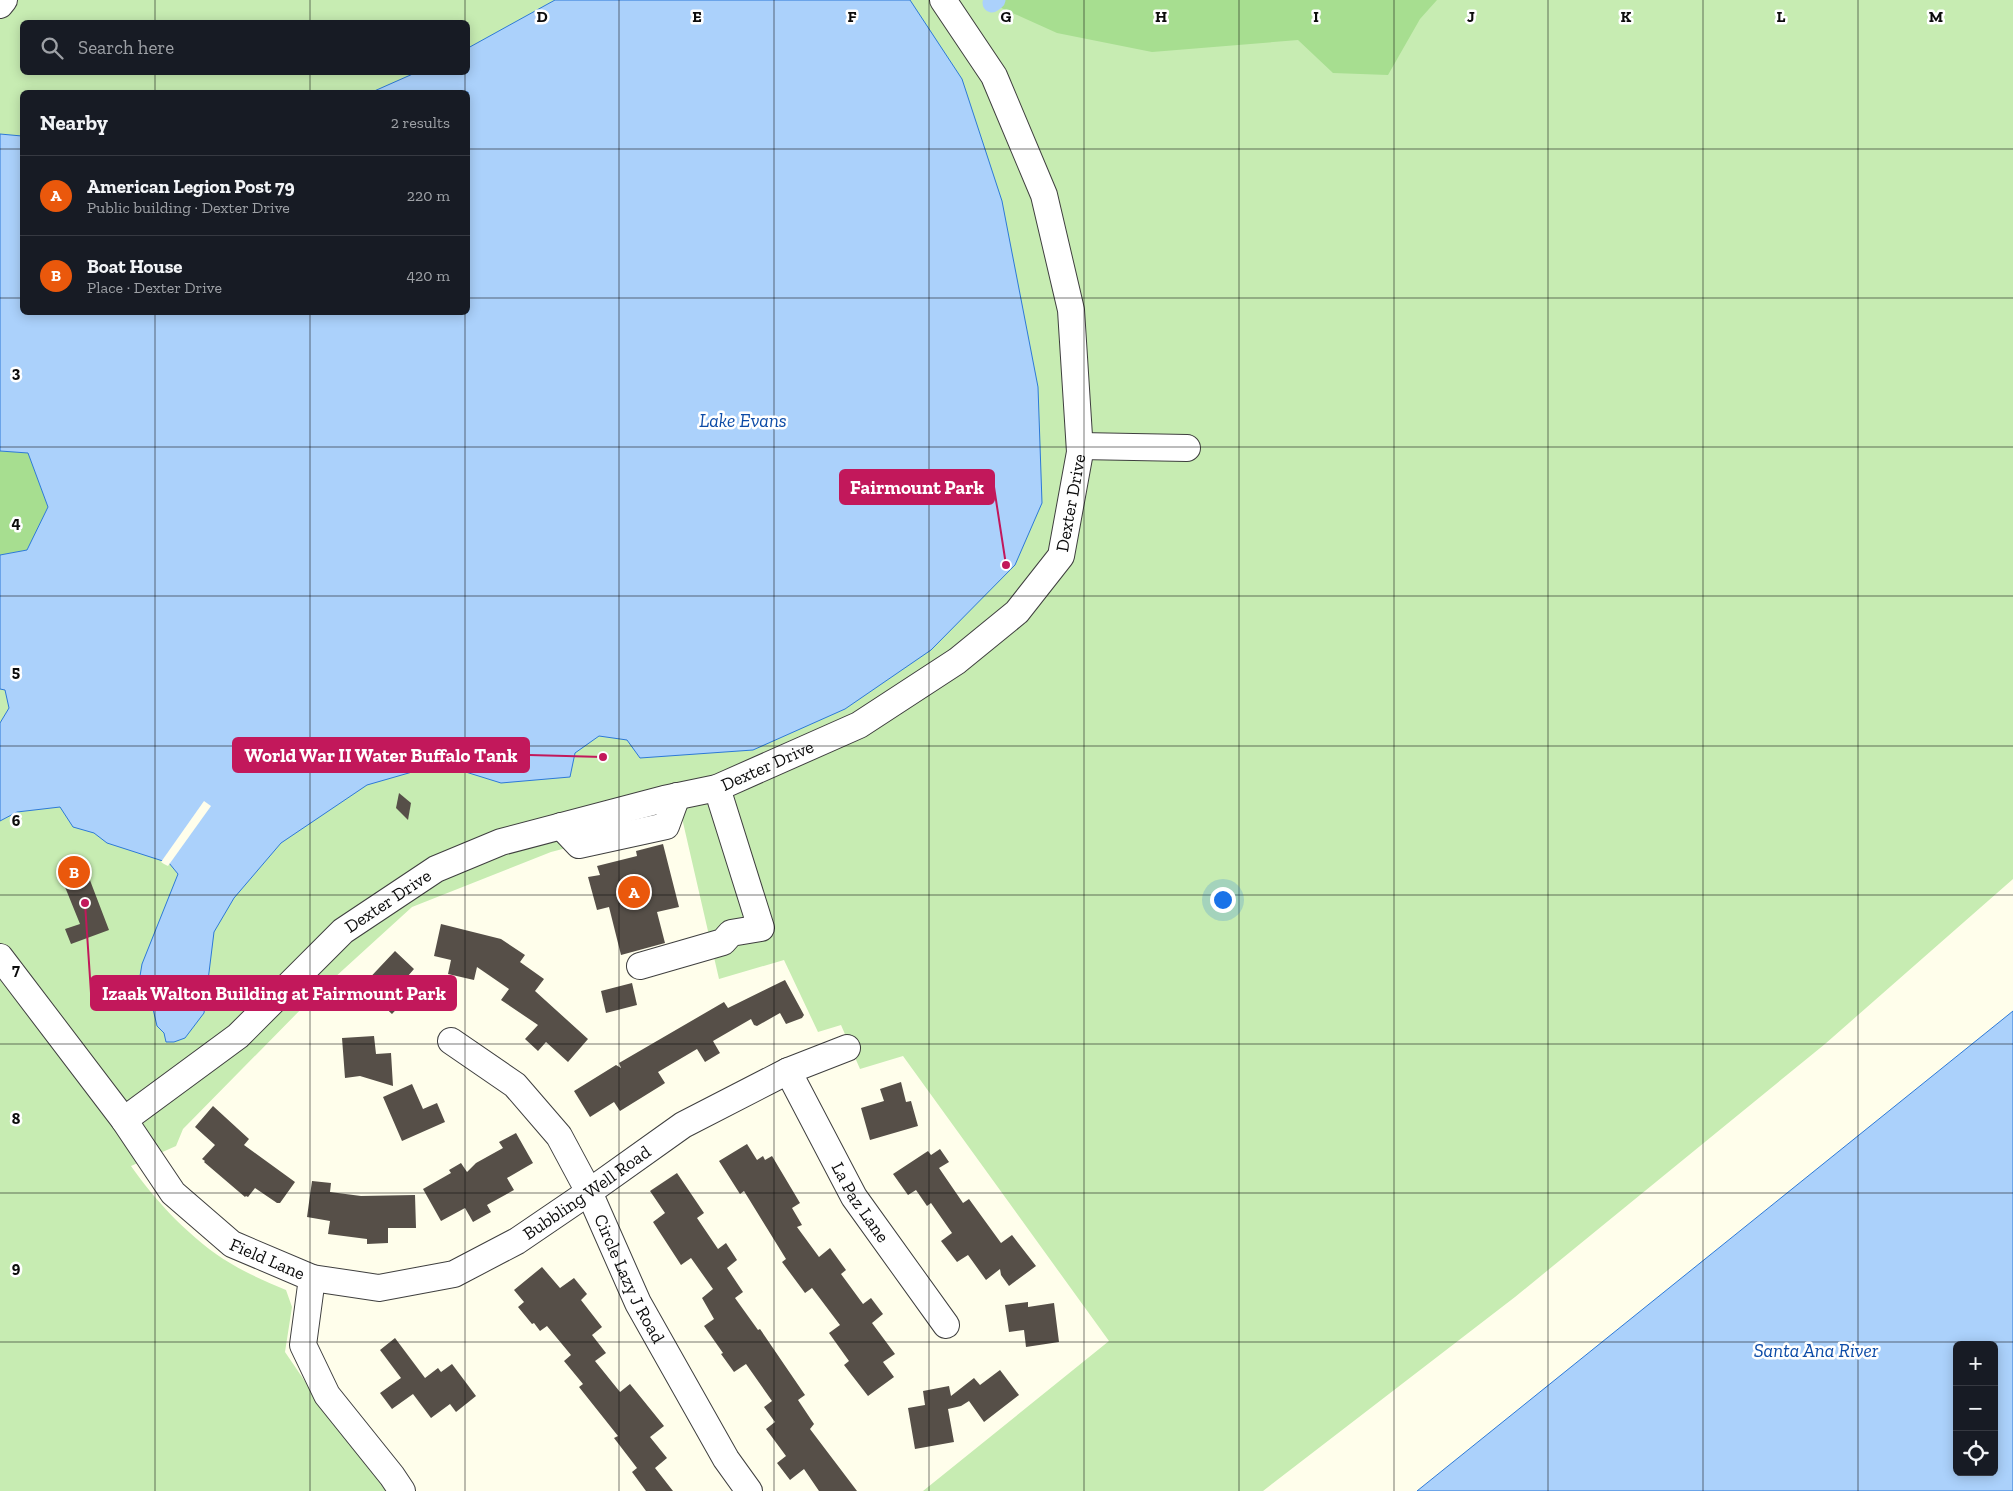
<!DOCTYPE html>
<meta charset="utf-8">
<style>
body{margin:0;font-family:"Zilla Slab",serif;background:#20242c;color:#f1f3f6}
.controls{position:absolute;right:15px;bottom:15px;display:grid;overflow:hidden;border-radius:8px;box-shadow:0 2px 12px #0003}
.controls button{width:45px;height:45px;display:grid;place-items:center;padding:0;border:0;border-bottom:1px solid #363941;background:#171b24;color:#f1f3f6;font:25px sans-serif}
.you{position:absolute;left:1222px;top:899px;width:18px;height:18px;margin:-12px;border:4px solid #fff;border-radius:50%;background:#1a73e8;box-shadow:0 0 0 8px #1a73e833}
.badge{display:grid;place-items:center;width:32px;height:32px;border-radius:50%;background:#ea580c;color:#fff;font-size:16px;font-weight:700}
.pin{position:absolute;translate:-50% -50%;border:2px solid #fff;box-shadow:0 1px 5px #0006}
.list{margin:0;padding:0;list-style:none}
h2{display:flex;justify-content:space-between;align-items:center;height:65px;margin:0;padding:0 20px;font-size:21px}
h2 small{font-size:16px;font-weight:400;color:#9ea1a6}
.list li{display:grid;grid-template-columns:32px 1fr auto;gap:15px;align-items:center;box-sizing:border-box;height:80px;padding:0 20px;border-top:1px solid #363941}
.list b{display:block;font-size:19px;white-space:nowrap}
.list p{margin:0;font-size:16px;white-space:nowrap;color:#9ea1a6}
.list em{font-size:16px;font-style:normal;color:#9ea1a6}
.icon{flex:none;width:28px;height:28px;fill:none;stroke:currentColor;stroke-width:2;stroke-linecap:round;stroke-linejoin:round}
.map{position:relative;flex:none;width:2013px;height:1491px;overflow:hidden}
.search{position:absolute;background:#171b24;box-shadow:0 2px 12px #0003;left:20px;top:20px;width:450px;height:55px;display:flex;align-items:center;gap:12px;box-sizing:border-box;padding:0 18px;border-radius:8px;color:#9ea1a6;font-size:19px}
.panel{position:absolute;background:#171b24;box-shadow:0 2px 12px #0003;left:20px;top:90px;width:450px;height:225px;border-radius:8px}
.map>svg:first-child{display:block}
.green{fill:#c7ecb2;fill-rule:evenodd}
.forest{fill:#a7de90}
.water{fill:#abd1fb;stroke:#2d79d7;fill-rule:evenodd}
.pier{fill:#fffeeb}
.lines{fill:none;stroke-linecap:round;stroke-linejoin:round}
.canal{stroke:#abd1fb;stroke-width:19}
.building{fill:#564f48}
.minor-casing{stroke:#3f3f3f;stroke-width:28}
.minor{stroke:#fff;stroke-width:26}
.grid{fill:none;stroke:#0c0c0c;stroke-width:1;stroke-opacity:0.55}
.labels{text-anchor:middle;stroke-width:5;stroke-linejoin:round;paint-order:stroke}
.street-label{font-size:18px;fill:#0c0c0c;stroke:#fff}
.water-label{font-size:19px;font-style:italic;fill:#0c4ba7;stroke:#fff}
.grid-label{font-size:16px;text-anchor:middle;font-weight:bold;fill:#0c0c0c;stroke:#fff;stroke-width:5;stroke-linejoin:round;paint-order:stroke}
.leader{fill:none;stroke:#c2185b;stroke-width:2}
.callout-dot{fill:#c2185b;stroke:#fff;stroke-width:2}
.callout{fill:#c2185b;stroke:#c2185b;stroke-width:2}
.callout-label{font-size:19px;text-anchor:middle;font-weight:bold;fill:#fff}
</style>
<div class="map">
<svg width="2013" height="1491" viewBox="0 0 2013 1491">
<rect width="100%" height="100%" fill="#fffeeb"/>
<path class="green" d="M0,0h2013v879l-188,165 -310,253 -252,194h-340l186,-150 -206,-285 -43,13 -19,-44 -23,7 -34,-72 -65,19 -37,-161 -131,34 -139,55 -101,92 -128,130 -7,17 -45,20c24,35 62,75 99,97 18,11 37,19 56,27l6,17 -7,45 47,69 55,70h-387zM22,22h446v50h-446zM22,92h446v220h-446z"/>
<g class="forest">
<polygon points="996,0 1437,0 1420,19 1388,75 1333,73 1298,40 1152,52 1057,33 997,6"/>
<polygon points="0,451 28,453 48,507 27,550 0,555"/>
</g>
<g class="water">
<polygon points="555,0 910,0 962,79 1002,201 1038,387 1042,503 1015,565 931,650 845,709 753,750 640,758 627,740 599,736 575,753 570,777 501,783 440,764 367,785 281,843 234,898 214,932 204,1013 185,1038 174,1042 166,1042 164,1033 157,1026 150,996 140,976 142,964 178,874 169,863 107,843 94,833 73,827 60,807 17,812 0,821 0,723 9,708 5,690 0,689 0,555 27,550 48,507 28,453 0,451 0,134 22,136 22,312 468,312 468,92 372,92 415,73 468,72 468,48"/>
<path d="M2013,1011v480h-596zM1957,1345h37v127h-37z"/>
</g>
<polygon class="pier" points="204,801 211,806 168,866 164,864 161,862"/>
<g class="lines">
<polyline class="canal" points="992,3 996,0"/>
</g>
<g class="building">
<polygon points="399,793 411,803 408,820 396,808"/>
<polygon points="663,844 679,907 657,912 665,943 621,955 609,907 597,910 588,877 600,875 597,866 637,856 636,851"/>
<polygon points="83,862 109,930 71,944 65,929 80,924 65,887 66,887 62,869"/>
<polygon points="441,924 501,939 525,955 520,962 544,979 535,991 588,1039 568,1062 546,1042 538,1051 525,1039 538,1025 501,1000 509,989 477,967 474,980 448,974 451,960 434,956"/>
<polygon points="395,951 414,969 395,991 405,1000 392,1014 362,986"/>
<polygon points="785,980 804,1015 802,1018 786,1024 780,1013 757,1026 754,1025 751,1019 713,1041 720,1053 705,1062 697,1049 658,1072 665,1083 662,1085 620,1111 614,1102 590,1117 574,1091 616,1065 621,1068 619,1063 724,1002 728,1008"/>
<polygon points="632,983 637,1005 606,1013 601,991"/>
<polygon points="374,1036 376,1054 391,1053 393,1086 360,1076 345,1078 342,1038"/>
<polygon points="901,1082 906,1102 911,1101 918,1126 870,1140 861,1108 884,1101 880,1089"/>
<polygon points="412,1084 423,1109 437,1103 445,1122 402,1141 383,1097"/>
<polygon points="213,1106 249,1139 244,1145 295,1182 280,1203 277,1203 255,1188 248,1197 246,1196 245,1197 204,1162 205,1161 202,1159 215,1145 195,1127"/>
<polygon points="516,1133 533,1163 507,1178 514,1190 487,1205 491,1212 473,1222 465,1208 441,1221 423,1189 451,1173 449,1170 461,1163 467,1172 476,1163 503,1148 499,1142"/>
<polygon points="747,1144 757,1160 763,1156 765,1160 772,1156 800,1203 792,1208 802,1225 797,1227 819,1257 830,1248 846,1270 841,1274 863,1304 871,1298 883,1314 872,1323 895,1354 883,1362 894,1377 868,1396 844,1365 849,1361 829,1333 840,1325 812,1288 805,1293 782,1262 786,1259 744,1191 740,1194 719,1161"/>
<polygon points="940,1149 949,1162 939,1168 963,1203 969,1199 1001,1243 1012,1235 1036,1266 1009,1286 1001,1275 1000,1269 986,1280 968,1255 957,1262 941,1241 952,1233 931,1203 927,1206 916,1190 908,1195 893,1174 928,1151 931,1155"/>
<polygon points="677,1173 704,1213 697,1218 718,1249 726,1243 737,1260 727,1268 743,1292 735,1298 758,1330 760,1329 805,1395 798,1400 814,1424 810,1429 857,1491 819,1491 804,1469 790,1480 777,1463 786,1456 766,1429 775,1422 764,1407 772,1401 746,1364 734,1372 721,1354 723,1353 704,1326 714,1319 702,1298 713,1289 691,1258 681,1265 653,1222 665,1213 650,1191"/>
<polygon points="312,1181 331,1183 330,1192 361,1196 415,1195 416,1228 388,1228 388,1243 367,1244 367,1239 328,1234 330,1221 307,1217"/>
<polygon points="542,1267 560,1288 574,1278 587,1294 581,1300 602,1327 592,1335 606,1353 595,1361 620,1392 630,1384 664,1426 650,1437 667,1458 655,1468 673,1491 646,1491 632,1472 637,1468 614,1438 618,1436 579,1387 583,1384 564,1361 571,1355 547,1326 540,1331 534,1323 532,1324 518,1307 524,1302 514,1290"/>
<polygon points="1028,1302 1028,1307 1054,1303 1059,1342 1026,1347 1024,1330 1009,1332 1005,1305"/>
<polygon points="395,1338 425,1378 438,1368 441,1372 452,1364 476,1396 456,1412 450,1404 431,1418 413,1394 392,1409 380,1393 401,1378 380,1350"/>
<polygon points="1000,1370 1019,1395 984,1422 969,1401 961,1406 948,1409 954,1442 915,1449 908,1408 925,1405 923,1391 949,1386 951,1396 974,1378 980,1385"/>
</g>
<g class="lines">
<g class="minor-casing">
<g id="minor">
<polyline points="0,5 4,0"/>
<polyline points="1080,446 1187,448"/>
<polyline points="561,826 579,845 666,826 677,796"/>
<path id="s1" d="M0,957l124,163 49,73 59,51 80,34 -9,67 24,50 65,81 10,15"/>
<polyline points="640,966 723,942 731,933 761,928 717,788"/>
<path id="s2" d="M451,1041l64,44 44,51 30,56 49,111 88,156 23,32"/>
<path id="s3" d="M788,1071l66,126 92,128"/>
<path id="s4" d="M124,1120l114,-84 105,-105 93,-62 65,-27 163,-43 53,-11 142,-63 98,-64 60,-49 44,-56 19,-104 -9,-142 -27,-115 -50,-119 -51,-76"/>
<path id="s5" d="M312,1278l67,10 75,-14 63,-33 72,-49 94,-67 105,-54 59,-23"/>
</g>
</g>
<use href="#minor" class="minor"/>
</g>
<path class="grid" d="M155,0v22M310,0v22M465,0v22M619,0v1491M774,0v1491M929,0v1491M1084,0v1491M1239,0v1491M1394,0v1491M1548,0v1491M1703,0v1491M1858,0v1491M155,72v20M310,72v20M465,72v20M0,149h22M468,149h1545M0,298h22M468,298h1545M155,312v1179M310,312v1179M465,312v1179M0,447h2013M0,596h2013M0,746h2013M0,895h2013M0,1044h2013M0,1193h2013M0,1342h2013"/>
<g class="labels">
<g class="street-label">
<text dy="6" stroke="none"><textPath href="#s4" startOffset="1170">Dexter Drive</textPath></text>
<text dy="6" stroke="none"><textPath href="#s4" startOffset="750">Dexter Drive</textPath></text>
<text dy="6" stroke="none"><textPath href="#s4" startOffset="344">Dexter Drive</textPath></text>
<text dy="6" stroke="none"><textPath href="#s5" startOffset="300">Bubbling Well Road</textPath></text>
<text dy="6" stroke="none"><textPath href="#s3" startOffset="150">La Paz Lane</textPath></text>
<text dy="6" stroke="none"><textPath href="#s1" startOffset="409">Field Lane</textPath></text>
<text dy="6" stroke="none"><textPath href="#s2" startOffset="304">Circle Lazy J Road</textPath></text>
</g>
<g class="water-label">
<text x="743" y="427">Lake Evans</text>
<text x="1816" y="1357">Santa Ana River</text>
</g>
</g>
<g class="grid-label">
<text x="542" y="22">D</text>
<text x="697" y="22">E</text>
<text x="852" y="22">F</text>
<text x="1006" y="22">G</text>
<text x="1161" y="22">H</text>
<text x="1316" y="22">I</text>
<text x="1471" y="22">J</text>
<text x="1626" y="22">K</text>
<text x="1781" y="22">L</text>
<text x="1936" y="22">M</text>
<text x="16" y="378">3</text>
<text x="16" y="528">4</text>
<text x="16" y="677">5</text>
<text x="16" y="826">6</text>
<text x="16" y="975">7</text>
<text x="16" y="1124">8</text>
<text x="16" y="1273">9</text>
</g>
<path class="leader" d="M1006 565L994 487M603 757L529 755M85 903L91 993"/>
<g class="callout-dot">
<circle cx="1006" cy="565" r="5"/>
<circle cx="603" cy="757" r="5"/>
<circle cx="85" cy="903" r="5"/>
</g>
<g class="callout">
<rect x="840" y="470" width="154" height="34" rx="5"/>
<rect x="233" y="738" width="296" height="34" rx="5"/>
<rect x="91" y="976" width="365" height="34" rx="5"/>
</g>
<g class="callout-label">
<text x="917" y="494">Fairmount Park</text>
<text x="381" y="762">World War II Water Buffalo Tank</text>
<text x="274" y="1000">Izaak Walton Building at Fairmount Park</text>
</g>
</svg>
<div class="controls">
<button>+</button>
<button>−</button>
<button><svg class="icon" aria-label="locate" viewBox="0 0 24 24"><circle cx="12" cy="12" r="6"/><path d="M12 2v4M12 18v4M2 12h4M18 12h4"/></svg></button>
</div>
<div class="you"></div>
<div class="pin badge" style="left:634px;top:892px">A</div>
<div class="pin badge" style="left:74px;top:872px">B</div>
<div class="search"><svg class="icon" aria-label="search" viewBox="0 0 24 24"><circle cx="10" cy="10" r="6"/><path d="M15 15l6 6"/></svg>Search here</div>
<section class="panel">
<h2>Nearby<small>2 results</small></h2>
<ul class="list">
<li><span class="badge">A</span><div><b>American Legion Post 79</b><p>Public building · Dexter Drive</p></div><em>220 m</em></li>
<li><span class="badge">B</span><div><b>Boat House</b><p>Place · Dexter Drive</p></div><em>420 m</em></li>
</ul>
</section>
</div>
